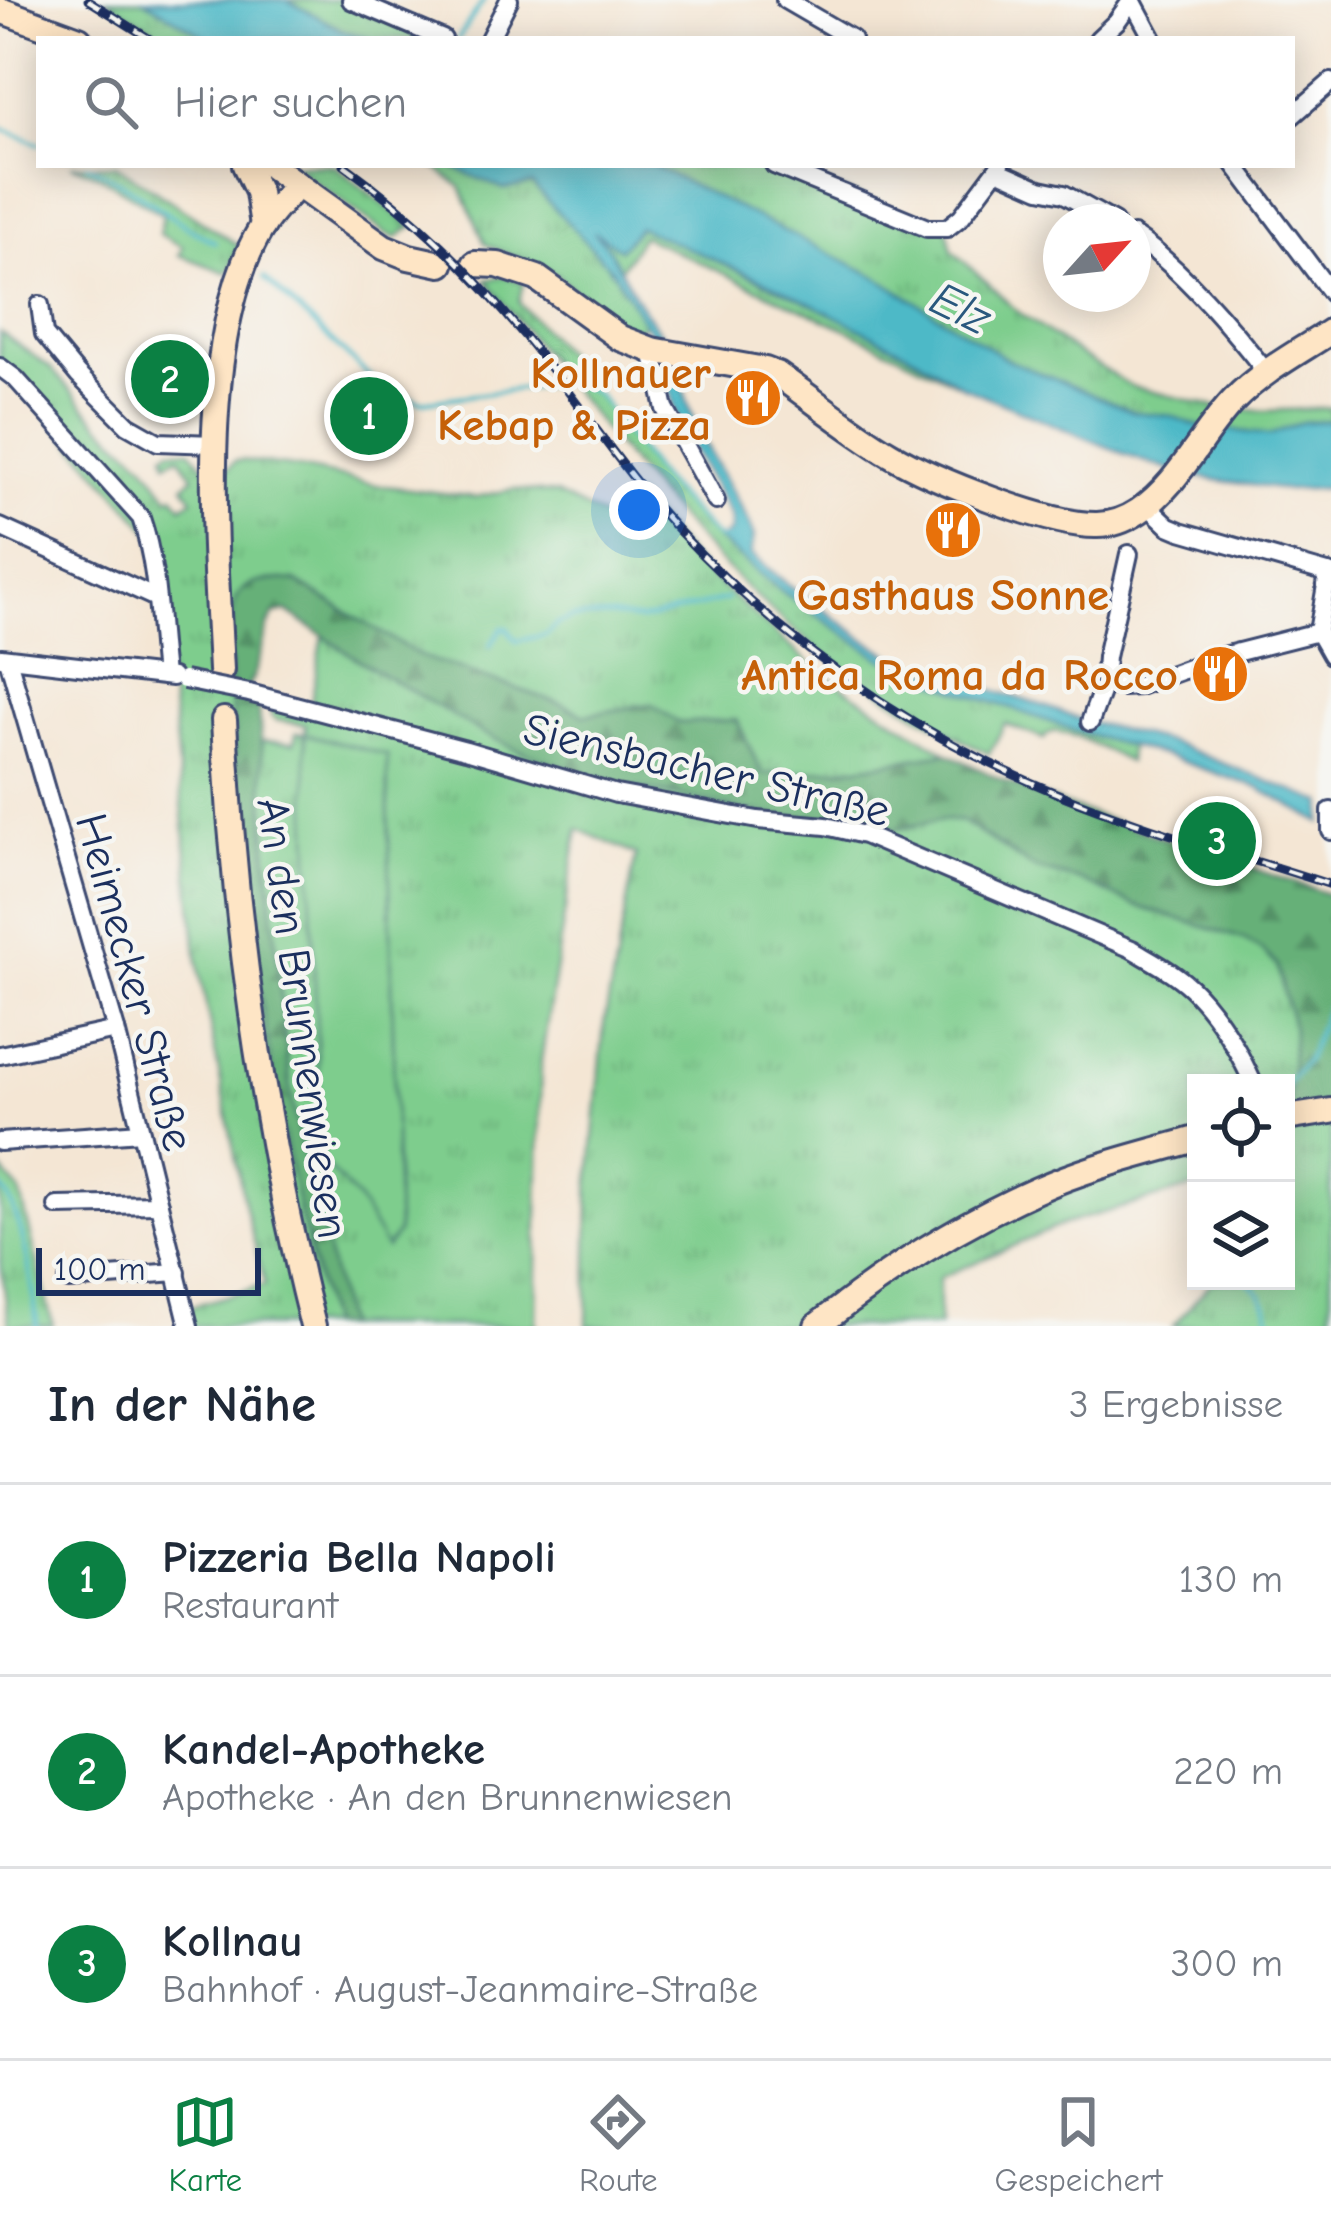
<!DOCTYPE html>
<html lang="de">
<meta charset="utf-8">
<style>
body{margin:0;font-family:"Comic Neue",sans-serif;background:#f6f6f7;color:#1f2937}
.controls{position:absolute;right:36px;bottom:36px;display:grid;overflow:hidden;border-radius:0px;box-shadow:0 6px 30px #0003}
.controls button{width:108px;height:108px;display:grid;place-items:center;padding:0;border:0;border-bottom:3px solid #e0e1e3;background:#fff;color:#1f2937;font:60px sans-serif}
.compass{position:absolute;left:1043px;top:204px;width:108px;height:108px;border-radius:50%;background:#fff;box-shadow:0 6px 30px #0003;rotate:63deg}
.scale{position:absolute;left:36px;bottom:30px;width:225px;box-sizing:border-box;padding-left:12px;border:6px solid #1b2f5e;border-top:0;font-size:33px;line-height:42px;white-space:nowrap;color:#1b2f5e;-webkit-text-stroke:9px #f6f6f2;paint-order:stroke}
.you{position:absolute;left:639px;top:510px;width:42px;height:42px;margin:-30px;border:9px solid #fff;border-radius:50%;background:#1a73e8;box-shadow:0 0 0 18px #1a73e833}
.badge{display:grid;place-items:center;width:78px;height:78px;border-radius:50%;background:#0b8043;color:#fff;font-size:39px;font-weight:700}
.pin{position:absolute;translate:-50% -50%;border:6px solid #fff;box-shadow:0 3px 12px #0006}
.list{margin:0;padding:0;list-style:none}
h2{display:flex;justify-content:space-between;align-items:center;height:156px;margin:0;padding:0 48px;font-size:51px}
h2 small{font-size:39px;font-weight:400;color:#747a83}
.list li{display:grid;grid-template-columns:78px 1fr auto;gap:36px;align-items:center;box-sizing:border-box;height:192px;padding:0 48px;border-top:3px solid #e0e1e3}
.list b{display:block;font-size:45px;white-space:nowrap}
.list p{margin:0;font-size:39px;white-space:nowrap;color:#747a83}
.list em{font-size:39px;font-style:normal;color:#747a83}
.icon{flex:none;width:66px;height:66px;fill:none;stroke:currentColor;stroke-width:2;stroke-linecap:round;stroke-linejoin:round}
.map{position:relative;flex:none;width:1331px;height:1326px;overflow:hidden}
.search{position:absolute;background:#fff;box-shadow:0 6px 30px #0003;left:36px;right:36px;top:36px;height:132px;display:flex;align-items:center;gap:30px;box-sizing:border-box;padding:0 42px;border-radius:0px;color:#747a83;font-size:45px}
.sheet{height:732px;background:#fff}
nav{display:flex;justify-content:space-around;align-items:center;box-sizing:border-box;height:168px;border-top:3px solid #e0e1e3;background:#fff;font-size:33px;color:#747a83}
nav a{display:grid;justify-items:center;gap:6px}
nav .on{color:#0b8043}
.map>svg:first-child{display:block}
.grass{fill:url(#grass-tufts);stroke:#4c7e76;stroke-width:3;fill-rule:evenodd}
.forest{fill:url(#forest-firs);stroke:#40706b;stroke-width:3}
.garden{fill:#7ecd8d;stroke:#4c7e76;stroke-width:3}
.water{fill:#4db9c7;stroke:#347492;stroke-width:3}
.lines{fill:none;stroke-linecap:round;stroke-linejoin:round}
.stream{stroke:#4db9c7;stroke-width:4.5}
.street-casing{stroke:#3c4a70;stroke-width:22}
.secondary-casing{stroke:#3c4a70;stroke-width:30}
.street{stroke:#fff;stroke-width:16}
.secondary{stroke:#fee5c5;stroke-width:24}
.rail-casing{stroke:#1b2f5e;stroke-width:9}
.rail{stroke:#f6f6f2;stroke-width:4.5;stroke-dasharray:14;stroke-linecap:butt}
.street-bridge-casing{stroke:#3c4a70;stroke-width:22;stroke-linecap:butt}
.street-bridge{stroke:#fff;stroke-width:16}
.labels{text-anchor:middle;stroke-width:9;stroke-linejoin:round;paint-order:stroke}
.food-label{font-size:45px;font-weight:bold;fill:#c56008;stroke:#f6f6f2;text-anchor:end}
.street-label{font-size:45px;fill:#1b2f5e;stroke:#f6f6f2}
.water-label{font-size:48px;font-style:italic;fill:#2a587e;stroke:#f6f6f2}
</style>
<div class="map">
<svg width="1331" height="1326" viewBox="0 0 1331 1326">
<defs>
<pattern id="grass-tufts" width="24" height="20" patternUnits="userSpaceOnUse" patternTransform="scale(3)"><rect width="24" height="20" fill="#7ecd8d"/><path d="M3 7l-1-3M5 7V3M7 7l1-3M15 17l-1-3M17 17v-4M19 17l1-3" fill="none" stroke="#6cb07c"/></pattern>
<pattern id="forest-firs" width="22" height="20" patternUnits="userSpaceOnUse" patternTransform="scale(3)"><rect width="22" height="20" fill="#66b078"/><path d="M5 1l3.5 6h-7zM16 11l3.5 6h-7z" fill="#539066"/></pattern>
</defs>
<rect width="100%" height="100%" fill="#f6f6f2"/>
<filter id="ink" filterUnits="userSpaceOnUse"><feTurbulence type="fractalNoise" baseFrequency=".00833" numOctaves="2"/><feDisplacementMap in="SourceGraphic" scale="24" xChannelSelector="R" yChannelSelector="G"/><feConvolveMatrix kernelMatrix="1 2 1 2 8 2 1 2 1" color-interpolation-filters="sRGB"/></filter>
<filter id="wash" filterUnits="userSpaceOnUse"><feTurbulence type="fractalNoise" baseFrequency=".004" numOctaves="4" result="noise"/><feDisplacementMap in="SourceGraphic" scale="48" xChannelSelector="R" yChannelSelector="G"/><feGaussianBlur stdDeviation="2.7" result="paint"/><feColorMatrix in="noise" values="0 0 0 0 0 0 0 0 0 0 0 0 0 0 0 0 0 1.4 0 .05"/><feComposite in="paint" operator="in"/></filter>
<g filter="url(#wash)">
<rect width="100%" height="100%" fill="#f4e6d4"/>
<g class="grass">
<polygon points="106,0 144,0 209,39 170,39"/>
<polygon points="286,0 351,0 443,39 372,39 346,32"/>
<polygon points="71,165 116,165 241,247 227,273 179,255 183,247 159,234 163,215 96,174"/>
<polygon points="292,165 334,165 412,227 396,238 384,232"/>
<path d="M432,165h16l55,24 32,-12 85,72 19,-22c111,48 223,96 325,160l-112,-55 -210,-96 -23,35 27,52 -16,10 -35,-24 -39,-35 -71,-30 -24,-57z"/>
<polygon points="651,165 774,165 947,228 952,250 1017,311 1077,353 1133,387 1222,408 1260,411 1331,408 1331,421 1303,422 1270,435 1197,426 1171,416 1134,412 1010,361 877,277"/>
<path d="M505,276l18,6 -4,21 54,59 16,26 10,8 60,81 60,64 64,51 98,66 201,75 47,13 -1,16 -50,-25 -23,-6 -9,4 -2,4 -39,-15 -16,30c-75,-40 -151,-84 -215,-141 -111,-98 -196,-217 -288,-333z"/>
<polygon points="0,332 51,368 99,423 144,463 169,497 174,495 182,506 193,499 184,485 194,477 179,456 167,462 165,453 170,449 191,450 203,465 229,468 235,461 242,460 300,468 377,485 476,497 513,489 556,494 605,518 636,496 707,574 821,673 947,753 859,767 761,775 737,720 679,723 651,704 585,715 562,704 420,656 295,581 235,598 298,1207 329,1326 189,1326 185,1308 265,1285 245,1207 198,964 160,588 152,534 0,361"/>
<path d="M323,636l42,28 116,68 39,19 81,29 178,37h43l66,14 53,-11 21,1 73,48 44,11 58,26 107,33 19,12 14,13 16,65 -4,88 42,-6v215h-158l39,-45h74v-198h-90v104l-132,37 -125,54v48h-352l2,-134 15,-168 32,-169 -58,-26 -37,232 -5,265h-191l-54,-228 -24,-245 -6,-112 33,2 2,-10 9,1 1,-9 -31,-5 -4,-4v-6l3,-4 35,7zM306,734l81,22 10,476 -10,14 -29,-46 -36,-39z"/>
<polygon points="0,1168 20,1191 53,1326 9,1326 0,1255"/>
</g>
<path class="forest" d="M281,580l14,1 125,75 142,48 23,11 66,-11 28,19 58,-3 25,54 97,-7 88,-14 59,29 59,23 266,90v216l-42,7 4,-89 -16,-64 -14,-14 -19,-12 -107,-33 -58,-26 -44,-11 -73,-48 -21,-1 -53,11 -66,-14h-43l-178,-37 -81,-29 -39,-19 -116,-68 -79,-53c-3,1 -7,1 -10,3 -12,8 -14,53 -27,70l1,19 9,2 8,148 24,245 54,228h-16c-19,-74 -39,-148 -52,-223 -21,-121 -35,-243 -43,-364 -2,-31 -11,-122 5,-145 9,-13 27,-13 42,-14z"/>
<polygon class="garden" points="305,734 387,755 397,1233 386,1248 358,1200 322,1161"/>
<g class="water">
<polygon points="144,0 286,0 346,32 372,39 209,39"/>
<polygon points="448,165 651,165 877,277 1010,361 1134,412 1171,416 1197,426 1270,435 1303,422 1331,421 1331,488 1286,490 1216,480 1175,472 1129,456 964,387 918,358 832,314 771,284 639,227 620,249 594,232 609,249 638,301 667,342 697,429 749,522 754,536 751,554 781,579 866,640 907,664 1038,704 1085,721 1169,742 1324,803 1322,823 1256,787 1165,756 1082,733 940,684 881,658 783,592 719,541 731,531 731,517 693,449 676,412 654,339 613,271 532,184 503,189"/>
</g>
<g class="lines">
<g class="stream">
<polyline points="458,39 484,0"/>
<polyline points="0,128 39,144"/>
<path d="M87,165c47,20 83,56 128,77"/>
<polyline points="264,278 383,389 421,402 550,385"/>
<polyline points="570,383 589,388 599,396 659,477 715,536 726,542"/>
<polyline points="490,646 502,628 507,628 516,641 546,635 557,624 572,618 613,616 642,620 727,599"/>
<polyline points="1286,1085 1307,1059 1331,999"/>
<path d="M0,1186c23,25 34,105 37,140"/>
<path d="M1247,1281c16,12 23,25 23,45"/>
</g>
</g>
</g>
<g filter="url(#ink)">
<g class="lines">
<g class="street-casing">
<g id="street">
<polyline points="351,0 443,39"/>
<polyline points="785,0 852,39"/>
<polyline points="1132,0 1153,39"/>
<polyline points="489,39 509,0"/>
<polyline points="1098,39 1117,21 1132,0"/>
<polyline points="1292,116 1331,82"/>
<polyline points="774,165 927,228 947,228 961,217 1000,165"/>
<polyline points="1235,165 1331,293"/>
<polyline points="997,170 1040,189 1064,194 1114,222"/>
<path d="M1133,235c48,32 98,92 134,138"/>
<polyline points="40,305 44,334 78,375 128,425 158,442 215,444"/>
<polyline points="652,350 665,409 716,501"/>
<path d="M0,367l16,12 125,139c17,49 17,106 23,157"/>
<polyline points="1147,505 1169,526 1181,531 1331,574"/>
<polyline points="0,527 156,598"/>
<polyline points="1328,573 1318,632 1331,655"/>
<polyline points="1,657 172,677"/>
<polyline points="8,659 116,1030 189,1326"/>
<polyline points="1104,684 1123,687 1139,686 1219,657 1318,632"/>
<path d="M249,693l217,57 150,44 142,26 68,6 38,9 268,114c22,13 46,25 64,44 23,24 43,59 57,90"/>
<polyline points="1090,722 1104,684 1106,657 1129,554"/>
<polyline points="1331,811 1331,831"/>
<polyline points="0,1055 116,1030"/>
<polyline points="0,1142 141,1132"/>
<polyline points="57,1206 159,1204"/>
<polyline points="68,1280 177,1272"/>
</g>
</g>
<g class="secondary-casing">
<g id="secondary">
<polyline points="0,10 79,39"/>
<polyline points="245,165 258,192 263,226"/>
<polyline points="270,165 384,247 409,257 441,264"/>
<path d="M475,264l23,1 39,13 83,60 32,12 113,20 13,5c37,26 73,56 112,79 42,25 159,72 207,71 15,0 30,-6 42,-14 41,-28 62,-77 95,-111 27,-28 65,-48 97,-69"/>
<path d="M221,670c-6,-125 -25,-334 41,-443 9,-15 24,-29 35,-42"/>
<path d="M224,720c10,204 39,408 89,606"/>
<polyline points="1286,1118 1331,1111"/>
<path d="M817,1326c68,-54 141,-101 220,-136 51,-23 106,-36 159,-51"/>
</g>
</g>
<use href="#street" class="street"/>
<use href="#secondary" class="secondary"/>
<g class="rail-casing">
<g id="rail">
<polyline points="88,0 150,39"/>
<path d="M344,165c72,52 127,106 183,174 52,63 96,133 152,192 106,113 233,203 377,262 89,37 184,62 275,92"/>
</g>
</g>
<use href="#rail" class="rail"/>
<g class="street-bridge-casing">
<polyline id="street-bridge" points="184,680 249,693"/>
</g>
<use href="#street-bridge" class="street-bridge"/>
</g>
</g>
<defs>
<g id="restaurant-disc" transform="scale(3)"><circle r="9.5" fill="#e8710a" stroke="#f6f6f2"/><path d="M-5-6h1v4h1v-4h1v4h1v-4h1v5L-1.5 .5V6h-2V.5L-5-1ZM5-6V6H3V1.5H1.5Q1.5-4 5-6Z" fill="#fff"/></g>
</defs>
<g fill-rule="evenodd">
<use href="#restaurant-disc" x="753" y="398"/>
<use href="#restaurant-disc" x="953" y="530"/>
<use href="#restaurant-disc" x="1220" y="674"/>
</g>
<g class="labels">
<g class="food-label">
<text x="711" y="388">Kollnauer<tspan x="711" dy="52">Kebap &amp; Pizza</tspan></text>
<text x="953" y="610" text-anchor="middle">Gasthaus Sonne</text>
<text x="1178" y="690">Antica Roma da Rocco</text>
</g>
<g class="street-label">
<text transform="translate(707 769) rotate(13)" y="16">Siensbacher Straße</text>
<text transform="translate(136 982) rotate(75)" y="16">Heimecker Straße</text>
<text transform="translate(304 1018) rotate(82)" y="16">An den Brunnenwiesen</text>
</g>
<g class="water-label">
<text transform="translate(961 307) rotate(26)" y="17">Elz</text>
</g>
</g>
</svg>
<div class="controls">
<button><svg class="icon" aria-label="locate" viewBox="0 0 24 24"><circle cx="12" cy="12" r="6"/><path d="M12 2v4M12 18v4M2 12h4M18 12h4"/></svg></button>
<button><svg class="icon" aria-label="layers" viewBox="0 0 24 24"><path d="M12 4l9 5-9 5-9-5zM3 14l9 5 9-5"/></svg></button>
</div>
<svg class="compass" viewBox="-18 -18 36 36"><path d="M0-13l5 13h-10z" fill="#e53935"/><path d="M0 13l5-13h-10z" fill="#747a83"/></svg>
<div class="scale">100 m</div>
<div class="you"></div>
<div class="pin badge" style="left:369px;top:416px">1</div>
<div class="pin badge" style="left:170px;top:379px">2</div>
<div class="pin badge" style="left:1217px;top:841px">3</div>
<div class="search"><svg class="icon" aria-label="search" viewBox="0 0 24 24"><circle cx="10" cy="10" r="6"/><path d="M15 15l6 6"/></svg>Hier suchen</div>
</div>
<section class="sheet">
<h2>In der Nähe<small>3 Ergebnisse</small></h2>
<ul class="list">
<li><span class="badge">1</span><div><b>Pizzeria Bella Napoli</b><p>Restaurant</p></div><em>130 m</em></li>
<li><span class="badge">2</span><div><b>Kandel-Apotheke</b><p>Apotheke · An den Brunnenwiesen</p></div><em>220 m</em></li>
<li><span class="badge">3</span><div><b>Kollnau</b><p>Bahnhof · August-Jeanmaire-Straße</p></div><em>300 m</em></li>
</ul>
</section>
<nav>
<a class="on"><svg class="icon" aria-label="map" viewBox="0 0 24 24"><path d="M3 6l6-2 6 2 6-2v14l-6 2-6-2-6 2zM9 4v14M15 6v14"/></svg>Karte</a>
<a><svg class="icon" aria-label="directions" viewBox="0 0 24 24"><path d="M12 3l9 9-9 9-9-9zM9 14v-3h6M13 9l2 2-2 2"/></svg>Route</a>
<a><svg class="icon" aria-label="saved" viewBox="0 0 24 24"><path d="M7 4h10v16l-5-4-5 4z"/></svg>Gespeichert</a>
</nav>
